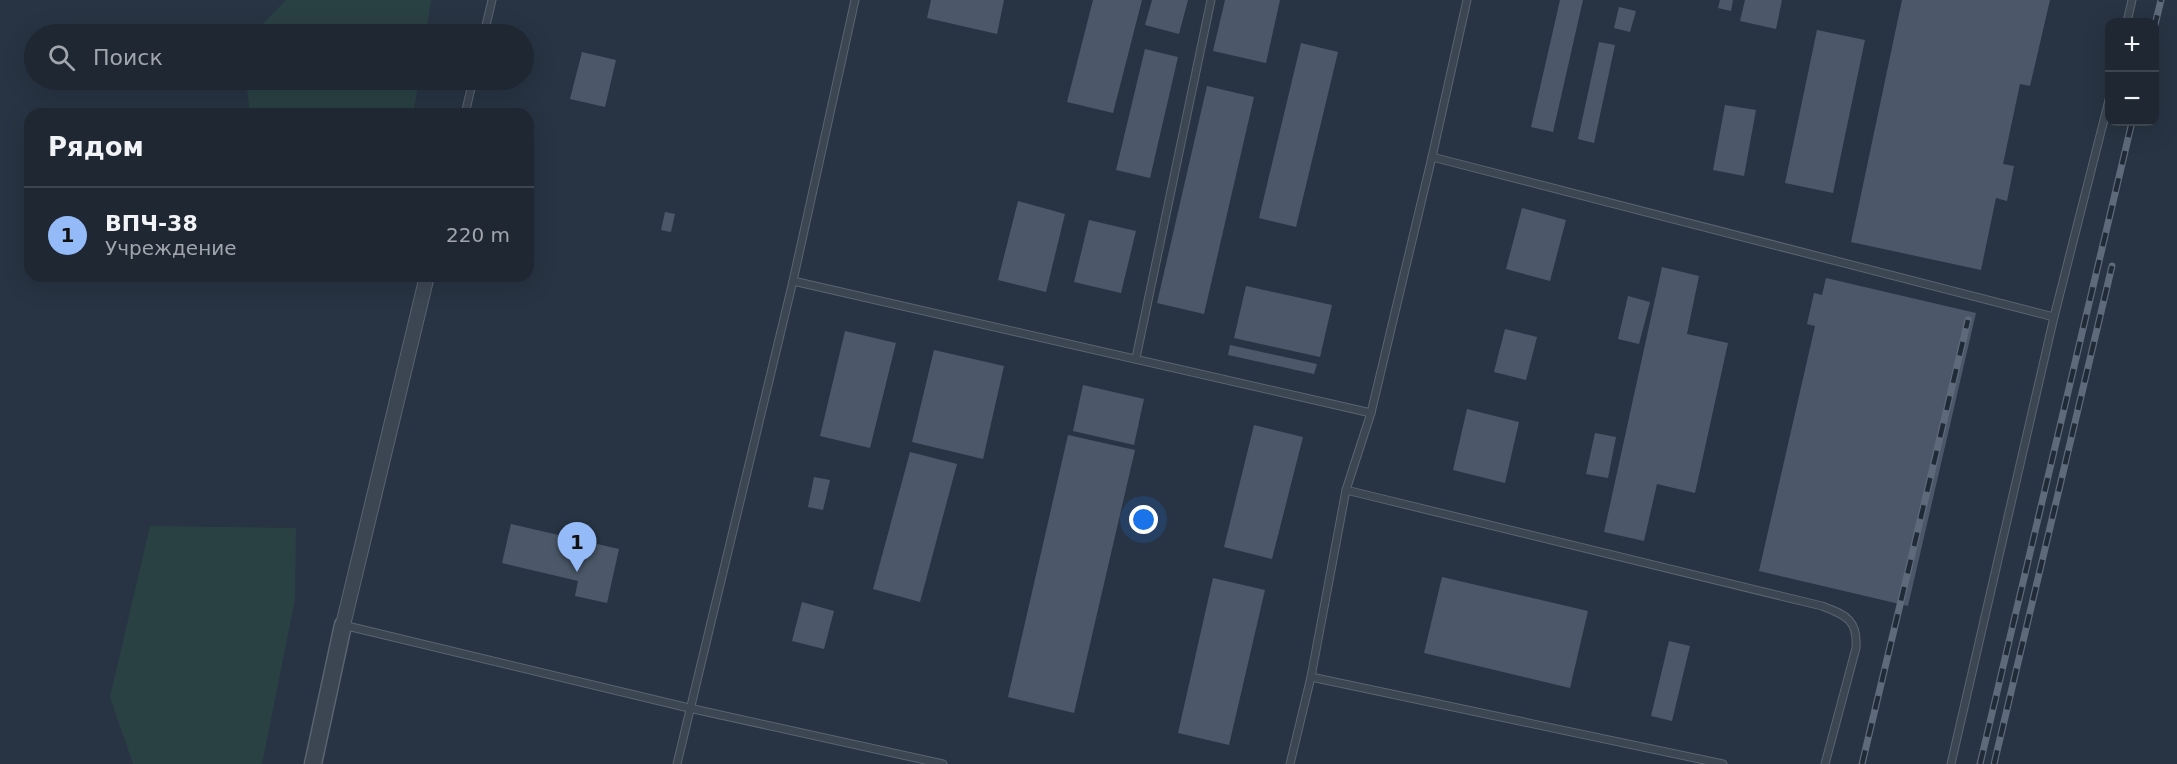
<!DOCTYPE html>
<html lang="ru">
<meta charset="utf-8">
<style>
body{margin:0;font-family:"DejaVu Sans",sans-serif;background:#2b333e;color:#f1f3f6}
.controls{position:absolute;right:18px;top:18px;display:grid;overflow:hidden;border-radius:12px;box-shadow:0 6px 24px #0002}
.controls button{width:54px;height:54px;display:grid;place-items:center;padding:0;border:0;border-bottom:2px solid #3c444d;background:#1e2732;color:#f1f3f6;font:30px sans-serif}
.you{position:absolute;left:1144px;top:520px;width:21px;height:21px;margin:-15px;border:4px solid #fff;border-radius:50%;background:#1a73e8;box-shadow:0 0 0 9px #1a73e833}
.badge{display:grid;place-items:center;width:39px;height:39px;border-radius:50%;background:#94bbf7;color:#111;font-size:20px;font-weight:700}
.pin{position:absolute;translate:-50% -50px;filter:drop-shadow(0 2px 3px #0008)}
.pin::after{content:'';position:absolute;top:32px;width:21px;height:18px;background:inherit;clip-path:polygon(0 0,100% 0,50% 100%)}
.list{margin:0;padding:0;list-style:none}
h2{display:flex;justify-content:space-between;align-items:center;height:78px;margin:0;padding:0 24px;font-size:26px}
h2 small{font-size:20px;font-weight:400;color:#a1a5ac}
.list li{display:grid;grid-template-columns:39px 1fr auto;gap:18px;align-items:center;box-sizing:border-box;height:96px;padding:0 24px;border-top:2px solid #3c444d}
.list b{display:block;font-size:22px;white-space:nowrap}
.list p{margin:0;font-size:20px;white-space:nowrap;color:#a1a5ac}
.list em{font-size:20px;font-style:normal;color:#a1a5ac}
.icon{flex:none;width:33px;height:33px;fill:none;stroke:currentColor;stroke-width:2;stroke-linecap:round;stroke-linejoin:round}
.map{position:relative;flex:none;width:2177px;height:764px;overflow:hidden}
.search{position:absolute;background:#1e2732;box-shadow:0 6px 24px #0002;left:24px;top:24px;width:510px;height:66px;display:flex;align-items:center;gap:15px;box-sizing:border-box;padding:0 21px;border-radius:33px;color:#a1a5ac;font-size:22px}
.panel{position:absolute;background:#1e2732;box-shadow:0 6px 24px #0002;left:24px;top:108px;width:510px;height:174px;border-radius:18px}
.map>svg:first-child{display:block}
.green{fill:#2a4144}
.building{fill:#4c5869}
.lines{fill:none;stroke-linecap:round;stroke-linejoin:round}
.service-casing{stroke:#5a6470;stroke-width:9}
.minor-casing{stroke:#5a6470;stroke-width:16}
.tertiary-casing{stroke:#5a6470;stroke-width:19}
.service{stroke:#3c4653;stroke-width:7}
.minor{stroke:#3c4653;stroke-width:14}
.tertiary{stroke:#3c4653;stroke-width:16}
.rail-casing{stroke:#5e6a7a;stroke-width:7}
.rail{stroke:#212b38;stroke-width:4.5;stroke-dasharray:14;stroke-linecap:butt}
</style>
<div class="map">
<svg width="2177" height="764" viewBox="0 0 2177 764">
<rect width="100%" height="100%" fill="#283443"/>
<g class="green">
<polygon points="286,0 431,0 426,34 253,34"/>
<polygon points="246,80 419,80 413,114 250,114"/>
<polygon points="150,526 296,528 295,599 262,764 133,764 110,697"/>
</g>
<g class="building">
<polygon points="931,0 1004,0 997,34 927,18"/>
<polygon points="1093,0 1142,0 1113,113 1067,102"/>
<polygon points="1152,0 1188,0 1179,34 1145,25"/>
<polygon points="1225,0 1280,0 1266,63 1213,51"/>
<polygon points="1560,0 1583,0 1553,132 1531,127"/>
<polygon points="1720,0 1733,0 1731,11 1718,8"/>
<polygon points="1745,0 1782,0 1776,29 1740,21"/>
<polygon points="1902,0 2050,0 2030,86 2020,84 2003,164 2014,166 2007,201 1996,198 1981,270 1851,242"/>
<polygon points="1619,7 1636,11 1630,32 1614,28"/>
<polygon points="1817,30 1865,40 1833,193 1785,183"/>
<polygon points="1599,42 1615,45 1594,143 1578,139"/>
<polygon points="1301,43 1338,52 1296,227 1259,218"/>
<polygon points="1145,49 1178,57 1150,178 1116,170"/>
<polygon points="582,52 616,60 605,107 570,99"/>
<polygon points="1207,86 1254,97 1204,314 1157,303"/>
<polygon points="1725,105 1756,110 1744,176 1713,170"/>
<polygon points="1018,201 1065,214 1046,292 998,280"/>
<polygon points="1522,208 1566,220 1550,281 1506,269"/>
<polygon points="665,212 675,214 671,232 661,230"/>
<polygon points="1089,220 1136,231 1121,293 1074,282"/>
<polygon points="1662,267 1699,276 1687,334 1728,343 1695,493 1657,484 1644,541 1604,532"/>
<polygon points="1826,278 1976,313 1908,606 1759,571 1815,326 1807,324 1814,293 1822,295"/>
<polygon points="1246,286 1332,305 1320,357 1234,338"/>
<polygon points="1628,296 1650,302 1639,344 1618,339"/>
<polygon points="1505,329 1537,337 1526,380 1494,372"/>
<polygon points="845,331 896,343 870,448 820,436"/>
<polygon points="1230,345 1317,364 1314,374 1228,355"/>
<polygon points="934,350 1004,366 983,459 912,442"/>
<polygon points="1083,385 1144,399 1134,445 1073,431"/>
<polygon points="1467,409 1519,422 1505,483 1453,470"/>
<polygon points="1254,425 1303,437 1272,559 1224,547"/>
<polygon points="1595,433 1616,437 1608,478 1586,474"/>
<polygon points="1068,435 1135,450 1074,713 1008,697"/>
<polygon points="910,452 957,464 920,602 873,589"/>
<polygon points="814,477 830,480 823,510 808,507"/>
<polygon points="511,524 619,549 607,603 575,596 578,581 502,563"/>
<polygon points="1442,577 1588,611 1570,688 1424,653"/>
<polygon points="1213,578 1265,590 1229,745 1178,733"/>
<polygon points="802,602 834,611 824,649 792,641"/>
<polygon points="1669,641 1690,646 1672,721 1651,716"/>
</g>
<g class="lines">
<g class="service-casing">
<g id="service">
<polyline points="2127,22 2132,0"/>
<polyline points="484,34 492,0"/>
<polyline points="465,114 473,80"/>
<polyline points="1432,157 2054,317"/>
<polyline points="793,281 1371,413"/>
<polyline points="1136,358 1211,0"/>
<path d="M1346,490l476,116c24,9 36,14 34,42l-31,116"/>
<polyline points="343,625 689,708 943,764"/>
<polyline points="1311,677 1723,764"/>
<polyline points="677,764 793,281 855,0"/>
<polyline points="1290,764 1311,677 1346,490 1371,413 1432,157 1467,0"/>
<polyline points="1951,764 2054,317 2110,96"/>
</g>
</g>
<g class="minor-casing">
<polyline id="minor" points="343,625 427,276"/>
</g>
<g class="tertiary-casing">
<polyline id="tertiary" points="313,764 343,625"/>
</g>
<use href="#service" class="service"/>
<use href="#minor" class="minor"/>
<use href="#tertiary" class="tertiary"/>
<g class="rail-casing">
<g id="rail">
<polyline points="2154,29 2161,0"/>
<polyline points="1862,764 1968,320"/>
<polyline points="1980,764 2132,122"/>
<polyline points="1994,764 2112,266"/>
</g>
</g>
<use href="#rail" class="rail"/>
</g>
</svg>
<div class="controls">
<button>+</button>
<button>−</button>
</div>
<div class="you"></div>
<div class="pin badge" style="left:577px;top:572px">1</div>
<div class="search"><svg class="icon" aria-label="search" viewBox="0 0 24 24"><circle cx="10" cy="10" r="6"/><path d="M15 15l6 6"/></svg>Поиск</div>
<section class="panel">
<h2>Рядом<small></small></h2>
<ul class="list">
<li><span class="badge">1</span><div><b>ВПЧ-38</b><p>Учреждение</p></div><em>220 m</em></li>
</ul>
</section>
</div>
